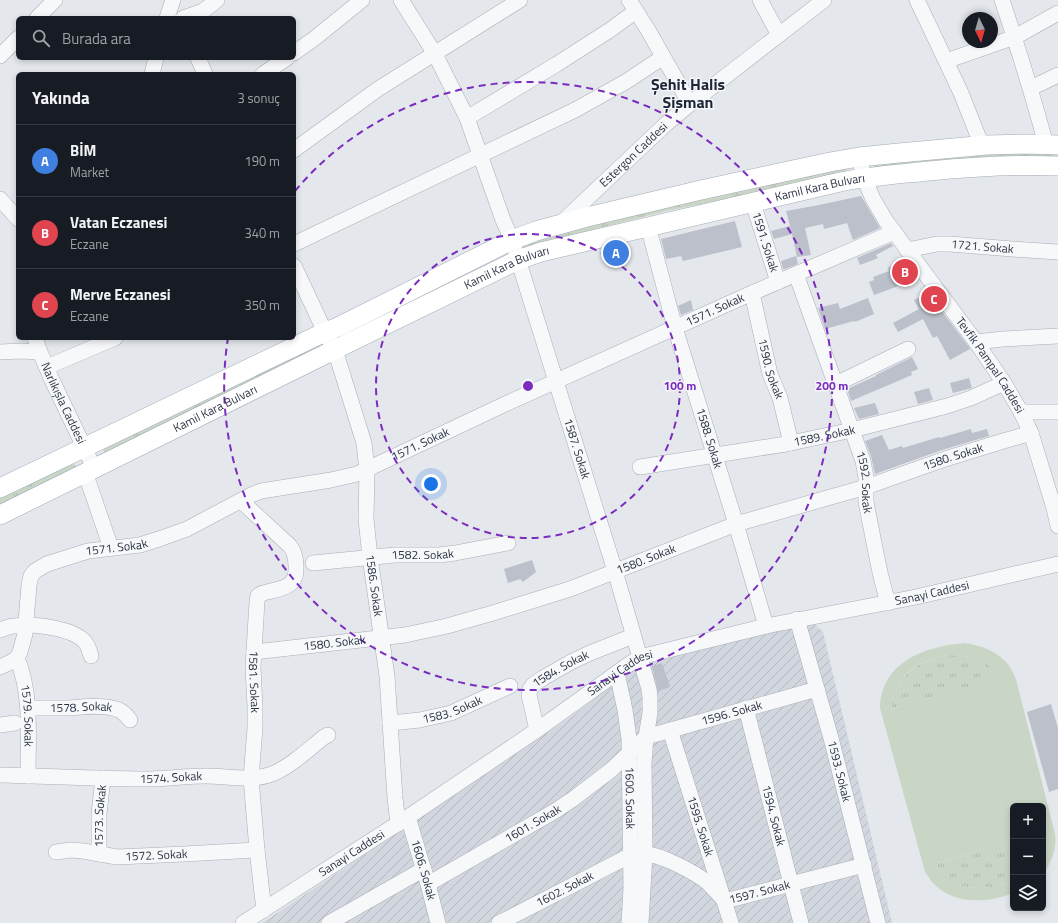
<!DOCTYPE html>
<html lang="tr">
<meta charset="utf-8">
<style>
body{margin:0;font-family:"Titillium Web",sans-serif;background:#20242c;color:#f1f3f6}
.controls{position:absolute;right:12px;bottom:12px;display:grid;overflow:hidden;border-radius:6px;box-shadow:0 2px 6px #0003}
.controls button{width:36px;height:36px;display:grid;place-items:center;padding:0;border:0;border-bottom:1px solid #363941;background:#171b24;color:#f1f3f6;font:20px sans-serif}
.compass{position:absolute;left:962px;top:12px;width:36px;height:36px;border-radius:50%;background:#171b24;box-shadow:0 2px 6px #0003;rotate:175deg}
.you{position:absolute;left:431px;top:484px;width:14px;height:14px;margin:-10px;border:3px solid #fff;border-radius:50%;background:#1a73e8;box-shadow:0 0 0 6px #1a73e833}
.badge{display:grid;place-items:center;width:26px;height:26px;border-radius:50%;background:#1a73e8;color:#fff;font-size:13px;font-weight:700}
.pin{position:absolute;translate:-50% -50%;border:2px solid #fff;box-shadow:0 1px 4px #0006}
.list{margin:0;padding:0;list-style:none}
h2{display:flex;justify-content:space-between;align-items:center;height:52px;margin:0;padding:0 16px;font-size:17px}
h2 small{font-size:13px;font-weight:400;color:#9ea1a6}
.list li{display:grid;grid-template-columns:26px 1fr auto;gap:12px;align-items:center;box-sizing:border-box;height:72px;padding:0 16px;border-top:1px solid #363941}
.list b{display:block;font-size:15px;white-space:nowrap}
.list p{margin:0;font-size:13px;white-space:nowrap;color:#9ea1a6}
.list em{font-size:13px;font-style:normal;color:#9ea1a6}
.icon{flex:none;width:22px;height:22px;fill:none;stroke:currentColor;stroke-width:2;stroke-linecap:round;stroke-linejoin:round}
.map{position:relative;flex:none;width:1058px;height:923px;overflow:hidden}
.search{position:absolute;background:#171b24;box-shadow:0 2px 6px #0003;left:16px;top:16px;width:280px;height:44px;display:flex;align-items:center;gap:10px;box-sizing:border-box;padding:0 14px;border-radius:6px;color:#9ea1a6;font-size:15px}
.panel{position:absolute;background:#171b24;box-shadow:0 2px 6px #0003;left:16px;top:72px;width:280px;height:268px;border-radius:6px}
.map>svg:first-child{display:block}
.industrial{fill:url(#industrial-furrows)}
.grass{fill:url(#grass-tufts)}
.pitch{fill:#c9d6c5;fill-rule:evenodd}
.building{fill:#bbc0ca}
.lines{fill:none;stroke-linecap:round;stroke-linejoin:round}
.minor-casing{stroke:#a9aeb7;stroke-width:16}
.major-casing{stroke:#a3abb8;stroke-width:20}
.minor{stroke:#f7f8fa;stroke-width:15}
.major{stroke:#fff;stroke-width:19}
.ring{fill:none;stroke:#7b2cbf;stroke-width:2;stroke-dasharray:7 5}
.labels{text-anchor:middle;stroke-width:3;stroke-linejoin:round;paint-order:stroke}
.street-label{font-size:12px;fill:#2b3445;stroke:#f4f6f9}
.district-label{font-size:16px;font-weight:bold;fill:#1d2536;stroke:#f4f6f9}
.centre{fill:#7b2cbf;stroke:#f4f6f9;stroke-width:2}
.ring-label{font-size:12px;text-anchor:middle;font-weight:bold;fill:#7b2cbf;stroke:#f4f6f9;stroke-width:3;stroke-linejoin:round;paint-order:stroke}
</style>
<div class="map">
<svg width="1058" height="923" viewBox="0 0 1058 923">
<defs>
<pattern id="industrial-furrows" width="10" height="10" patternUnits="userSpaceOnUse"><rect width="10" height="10" fill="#d2d6de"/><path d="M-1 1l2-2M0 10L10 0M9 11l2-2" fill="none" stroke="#b4b8c0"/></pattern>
<pattern id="grass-tufts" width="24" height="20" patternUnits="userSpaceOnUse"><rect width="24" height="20" fill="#c9d6c5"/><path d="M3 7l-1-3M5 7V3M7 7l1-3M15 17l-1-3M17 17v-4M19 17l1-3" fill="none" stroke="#adb8ab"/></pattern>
</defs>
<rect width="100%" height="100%" fill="#e4e7ec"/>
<polygon class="industrial" points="811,621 823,632 892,923 262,923 498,766 575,714 635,667 776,628"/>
<g class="grass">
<polygon points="1058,152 1058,158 875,168 874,166 874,163 942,155"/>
<polygon points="846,168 847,172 727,199 666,211 545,242 526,248 523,248 522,245 524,244 596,222"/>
<polygon points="319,345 321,347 105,453 103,450 104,449"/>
<polygon points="71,464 75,465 76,469 0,505 0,498"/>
<path d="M949,655c22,1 38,2 51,23l-108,31c-1,-8 1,-14 5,-21 10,-20 30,-29 52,-33z"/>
<path d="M1013,841v39c-19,9 -40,11 -59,3 -4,-1 -9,-2 -11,-5 -4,-4 -5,-10 -6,-15z"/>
</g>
<path class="pitch" d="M964,643c17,2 36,9 46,24 2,4 4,8 6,12l39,155c2,15 -3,28 -12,39v-26l1,-5 -1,-8v-28h-30v35l-76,22c1,5 2,11 6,15 2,3 7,4 11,5 19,8 40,6 59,-3v13c-24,10 -59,12 -79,-9 -3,-3 -6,-8 -9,-12l-45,-164c2,-46 43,-61 84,-65zM949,655c21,1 39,2 50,23l-107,31c-1,-8 1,-14 5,-21 10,-21 30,-29 52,-33z"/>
<g class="building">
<polygon points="861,196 880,228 853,240 847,223 824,229 823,224 805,228 811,255 797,257 792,234 774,239 771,231 790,226 786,211 819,205"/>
<polygon points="735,221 742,247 683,261 681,256 666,259 661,239"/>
<polygon points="891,243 893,246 876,255 878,258 860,265 857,258"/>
<polygon points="796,256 798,264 785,269 783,269 781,261"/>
<polygon points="903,259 913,276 896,287 874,295 869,282 874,280 873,277 889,271 888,268"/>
<polygon points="928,293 969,347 970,349 950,360 937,336 933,338 923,319 898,332 893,323 919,309 914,300"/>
<polygon points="868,298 874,314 855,322 854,321 825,329 818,308 838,303 840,309"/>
<polygon points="691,300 693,310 681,315 678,306"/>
<polygon points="912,357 918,369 911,372 912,375 851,401 847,389 876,376 876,375"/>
<polygon points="969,378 972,388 953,393 950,383"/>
<polygon points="929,388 933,400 918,404 914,392"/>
<polygon points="875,403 879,414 859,419 854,408"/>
<polygon points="971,429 972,433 987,429 989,436 942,450 875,474 871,456 865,441 882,435 889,450 902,446 903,448 939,437 940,438"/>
<polygon points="532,560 536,572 523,582 520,579 508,583 504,569"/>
<polygon points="662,663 670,687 658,691 652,666"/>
<polygon points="1051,704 1058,728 1058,789 1049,792 1027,712"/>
</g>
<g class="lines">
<g class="minor-casing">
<g id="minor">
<path id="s1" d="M401,0l34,54 32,64 36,102 9,20 103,331 34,118 1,8v16l-4,24 -2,26 1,91 -4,69"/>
<polyline points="629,0 648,30 690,104"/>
<polyline points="760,0 779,35"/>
<polyline points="917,0 961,93 982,146"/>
<path d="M1002,0c16,48 31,96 44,145"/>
<polyline points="37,18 55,0"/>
<polyline points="167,18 173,0"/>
<polyline points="183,18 203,11 217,0"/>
<polyline points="294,53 315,38 362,0"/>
<polyline points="0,56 18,38"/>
<polyline points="198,58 205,74"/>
<polyline points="946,61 1015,37 1058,13"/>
<polyline points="152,74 156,58"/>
<polyline points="263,74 287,58"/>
<polyline points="1031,88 1058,75"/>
<polyline points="467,118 557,64 610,30 636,11"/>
<polyline points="294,150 378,89 520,0"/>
<path id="s2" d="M859,157l5,21 9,21 13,22 90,121 28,41 17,29 10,21 23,75 4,18"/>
<polyline points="0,199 18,219"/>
<path id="s3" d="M753,203l25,79"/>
<path id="s4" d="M560,224l106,-100 24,-20 134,-104"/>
<path id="s5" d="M648,226l27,102 61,196 30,102"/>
<polyline points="294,244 575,110 627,81 663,57"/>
<path id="s6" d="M907,250l30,-6h13l62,5 46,3"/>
<path id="s7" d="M294,266l31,66 10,18 29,93 3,27 -1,49 4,38 17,119 8,122 3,26"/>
<path id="s8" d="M796,274l67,187 3,16v25l9,46 6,29 7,26"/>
<path id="s9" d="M752,293l18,81 10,24 11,45"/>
<path id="s10" d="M35,338l5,14 11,26 43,90"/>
<polyline points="976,342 1003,339 1058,336"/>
<polyline points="0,352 21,351 40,352"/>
<polyline points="47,367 115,338"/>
<polyline points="836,384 908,349"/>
<polyline points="1021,412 1058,412"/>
<path id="s11" d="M640,467l146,-23 66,-14 95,-24 24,-8 33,-15"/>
<polyline points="85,472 111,548"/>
<path id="s12" d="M241,501l49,45c5,6 6,13 6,21 1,20 -13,21 -29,25 -3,1 -7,1 -9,4 0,1 -1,5 -1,6l-4,65 2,40v21l-4,50 6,72 7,60"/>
<path id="s13" d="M313,563l82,-8h45l15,-2 53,-10"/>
<path id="s14" d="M797,619l34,119 47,185"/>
<path d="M0,630c5,-2 10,-4 15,-4 17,-3 58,2 70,16 3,4 5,10 6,14"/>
<path id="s15" d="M254,652l151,-17 42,-9 46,-13 77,-24 166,-65 130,-37 79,-28 55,-17 31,-9"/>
<path id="s16" d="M17,658c15,36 11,79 11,118"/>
<path id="s17" d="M0,667l11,-5 6,-4 3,-6 5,-18 4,-49 2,-9 4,-5 12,-7 41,-13 52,-6 19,-6 28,-10 64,-34 10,-4 70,-11 26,-6 144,-68 251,-113 142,-61"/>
<path id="s18" d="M617,673l8,37 4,29 2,149 -2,35"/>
<path id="s19" d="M28,708c14,0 27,0 41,0 14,-1 36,-4 50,2 4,2 8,6 11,10"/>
<path id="s20" d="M746,708l55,215"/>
<path id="s21" d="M390,723l30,-3 31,-7 59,-27"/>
<polyline points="0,725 15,723"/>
<path id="s22" d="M537,730l-8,-35 1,-6 3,-4 10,-7 28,-16 19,-9 43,-17"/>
<path id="s23" d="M670,730l61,193"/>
<path id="s24" d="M0,775c48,1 97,4 146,4 20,0 40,-3 60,-3 22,0 45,6 66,-2 18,-7 37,-25 52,-37l4,-2"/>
<path id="s25" d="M408,817l20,67 10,39"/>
<path id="s26" d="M56,852l15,-2 12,1 34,6 67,-3 73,-4"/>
<path id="s27" d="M99,854v-40l4,-36"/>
<path id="s28" d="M428,884l127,-73 18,-12 38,-29 35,-33 171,-48"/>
<path id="s29" d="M243,923l165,-106 129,-87 88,-63 15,-10 126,-31 150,-29 142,-33"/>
<polyline points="329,923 424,869"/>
<path id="s30" d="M499,923l132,-68c5,-1 10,-2 15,-1 16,1 50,19 62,29 6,6 11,12 17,18l139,-36"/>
</g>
</g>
<g class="major-casing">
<g id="major">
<polyline points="0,488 325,332 338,327 512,240 536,231 587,217 701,190 830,162 859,157 899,153 987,145 1025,144 1058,145"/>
<path id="s31" d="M0,515l340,-168 178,-87 23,-8 299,-70c30,-6 59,-8 89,-11 43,-4 86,-7 129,-5"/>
</g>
</g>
<use href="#minor" class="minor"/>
<use href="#major" class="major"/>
</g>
<g class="ring">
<circle cx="528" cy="386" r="152"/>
<path d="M295 191A304 304 0 1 1 228 338"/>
</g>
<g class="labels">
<g class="street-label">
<text dy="4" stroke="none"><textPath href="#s4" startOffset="101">Estergon Caddesi</textPath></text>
<text dy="4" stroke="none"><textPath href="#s31" startOffset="888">Kamil Kara Bulvarı</textPath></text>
<text dy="4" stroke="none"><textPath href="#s3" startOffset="41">1591. Sokak</textPath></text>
<text dy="4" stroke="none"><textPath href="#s6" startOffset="76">1721. Sokak</textPath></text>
<text dy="4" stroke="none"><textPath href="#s31" startOffset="564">Kamil Kara Bulvarı</textPath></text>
<text dy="4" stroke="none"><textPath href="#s17" startOffset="843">1571. Sokak</textPath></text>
<text dy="4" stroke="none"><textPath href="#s2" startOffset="248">Tevfik Pampal Caddesi</textPath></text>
<text dy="4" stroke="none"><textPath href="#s9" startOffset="78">1590. Sokak</textPath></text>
<text dy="4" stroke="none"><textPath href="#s10" startOffset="71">Narlıkışla Caddesi</textPath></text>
<text dy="4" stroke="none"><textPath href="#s31" startOffset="240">Kamil Kara Bulvarı</textPath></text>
<text dy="4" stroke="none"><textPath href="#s11" startOffset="187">1589. Sokak</textPath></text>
<text dy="4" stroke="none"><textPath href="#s5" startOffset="221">1588. Sokak</textPath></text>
<text dy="4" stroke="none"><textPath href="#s17" startOffset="519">1571. Sokak</textPath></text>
<text dy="4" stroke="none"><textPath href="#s1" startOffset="484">1587. Sokak</textPath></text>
<text dy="4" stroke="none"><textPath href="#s15" startOffset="729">1580. Sokak</textPath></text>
<text dy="4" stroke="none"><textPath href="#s8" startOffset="220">1592. Sokak</textPath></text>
<text dy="4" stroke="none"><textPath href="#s17" startOffset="195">1571. Sokak</textPath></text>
<text dy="4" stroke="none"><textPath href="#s13" startOffset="110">1582. Sokak</textPath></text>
<text dy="4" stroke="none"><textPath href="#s15" startOffset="405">1580. Sokak</textPath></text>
<text dy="4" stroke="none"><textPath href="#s7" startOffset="334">1586. Sokak</textPath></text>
<text dy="4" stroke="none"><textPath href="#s29" startOffset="777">Sanayi Caddesi</textPath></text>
<text dy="4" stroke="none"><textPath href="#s15" startOffset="81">1580. Sokak</textPath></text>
<text dy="4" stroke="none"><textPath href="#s22" startOffset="79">1584. Sokak</textPath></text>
<text dy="4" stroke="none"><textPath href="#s29" startOffset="453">Sanayi Caddesi</textPath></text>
<text dy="4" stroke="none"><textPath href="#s12" startOffset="228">1581. Sokak</textPath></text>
<text dy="4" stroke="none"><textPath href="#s19" startOffset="53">1578. Sokak</textPath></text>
<text dy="4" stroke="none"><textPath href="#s21" startOffset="64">1583. Sokak</textPath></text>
<text dy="4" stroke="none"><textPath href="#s28" startOffset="353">1596. Sokak</textPath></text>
<text dy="4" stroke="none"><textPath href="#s16" startOffset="59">1579. Sokak</textPath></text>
<text dy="4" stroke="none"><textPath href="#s14" startOffset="158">1593. Sokak</textPath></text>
<text dy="4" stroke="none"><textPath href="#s24" startOffset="171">1574. Sokak</textPath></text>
<text dy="4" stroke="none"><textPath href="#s18" startOffset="126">1600. Sokak</textPath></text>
<text dy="4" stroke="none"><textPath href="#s27" startOffset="38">1573. Sokak</textPath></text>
<text dy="4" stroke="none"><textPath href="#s20" startOffset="111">1594. Sokak</textPath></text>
<text dy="4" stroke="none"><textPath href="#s28" startOffset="121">1601. Sokak</textPath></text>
<text dy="4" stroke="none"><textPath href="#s23" startOffset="101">1595. Sokak</textPath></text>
<text dy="4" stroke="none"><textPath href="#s29" startOffset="129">Sanayi Caddesi</textPath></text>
<text dy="4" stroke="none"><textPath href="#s26" startOffset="101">1572. Sokak</textPath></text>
<text dy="4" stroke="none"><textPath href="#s25" startOffset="55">1606. Sokak</textPath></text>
<text dy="4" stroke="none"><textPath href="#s30" startOffset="74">1602. Sokak</textPath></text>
<text dy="4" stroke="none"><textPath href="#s30" startOffset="293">1597. Sokak</textPath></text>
</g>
<g class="district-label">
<text x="688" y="90">Şehit Halis<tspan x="688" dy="18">Şişman</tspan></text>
</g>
</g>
<circle cx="528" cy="386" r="6" class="centre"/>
<g class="ring-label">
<text x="680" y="390">100 m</text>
<text x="832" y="390">200 m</text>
</g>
</svg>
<div class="controls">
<button>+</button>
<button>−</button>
<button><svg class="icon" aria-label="layers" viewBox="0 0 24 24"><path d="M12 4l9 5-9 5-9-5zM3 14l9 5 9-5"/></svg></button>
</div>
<svg class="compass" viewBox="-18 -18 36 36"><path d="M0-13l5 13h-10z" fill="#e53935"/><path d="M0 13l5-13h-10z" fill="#9ea1a6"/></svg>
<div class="you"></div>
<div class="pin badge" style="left:616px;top:253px;background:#3f7fe0">A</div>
<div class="pin badge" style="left:905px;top:272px;background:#e0444e">B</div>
<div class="pin badge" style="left:934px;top:299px;background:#e0444e">C</div>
<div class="search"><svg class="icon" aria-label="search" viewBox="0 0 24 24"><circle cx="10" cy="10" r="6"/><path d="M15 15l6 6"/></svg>Burada ara</div>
<section class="panel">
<h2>Yakında<small>3 sonuç</small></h2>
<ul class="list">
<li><span class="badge" style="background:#3f7fe0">A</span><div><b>BİM</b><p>Market</p></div><em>190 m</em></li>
<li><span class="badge" style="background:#e0444e">B</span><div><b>Vatan Eczanesi</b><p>Eczane</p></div><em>340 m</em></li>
<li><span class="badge" style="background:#e0444e">C</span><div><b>Merve Eczanesi</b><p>Eczane</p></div><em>350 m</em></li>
</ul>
</section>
</div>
